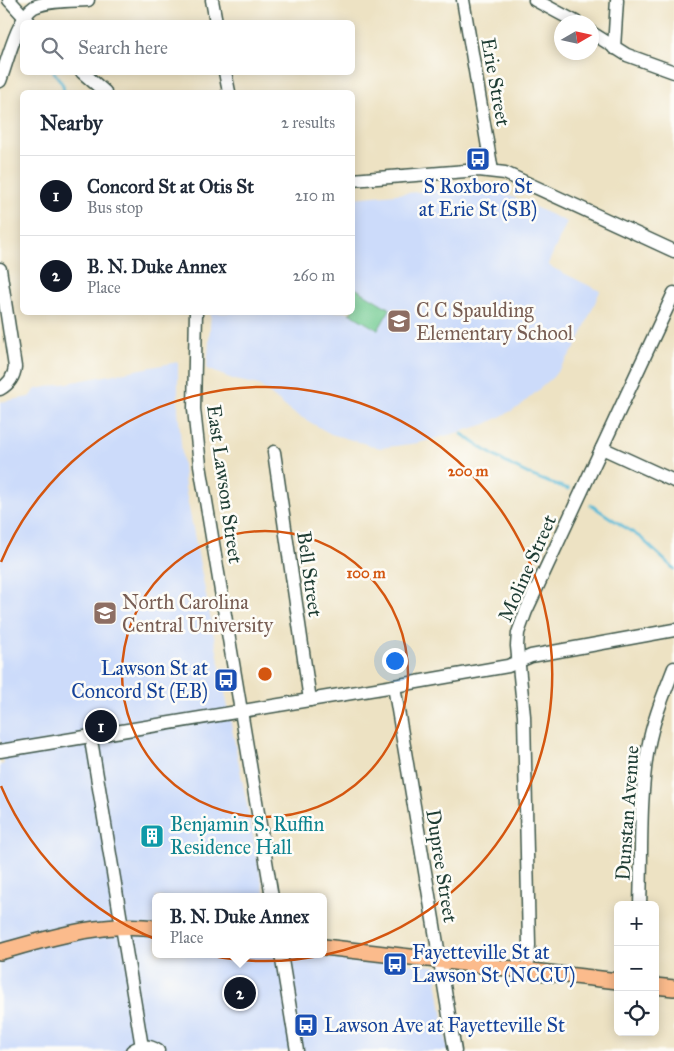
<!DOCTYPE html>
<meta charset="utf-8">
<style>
body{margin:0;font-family:"IM FELL Great Primer",serif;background:#f6f6f7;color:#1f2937}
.controls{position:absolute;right:15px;bottom:15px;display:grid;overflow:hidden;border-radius:8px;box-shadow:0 2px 12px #0003}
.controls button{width:45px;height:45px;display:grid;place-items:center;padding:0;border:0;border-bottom:1px solid #e0e1e3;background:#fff;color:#1f2937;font:25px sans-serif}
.compass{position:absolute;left:554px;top:15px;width:45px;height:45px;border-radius:50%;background:#fff;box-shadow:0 2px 12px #0003;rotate:81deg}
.you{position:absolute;left:394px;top:660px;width:18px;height:18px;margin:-12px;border:4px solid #fff;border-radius:50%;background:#1a73e8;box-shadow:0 0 0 8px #1a73e833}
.badge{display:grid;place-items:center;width:32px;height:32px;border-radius:50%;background:#111827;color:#fff;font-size:16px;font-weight:700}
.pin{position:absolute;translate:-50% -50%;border:2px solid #fff;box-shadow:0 1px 5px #0006}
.popup{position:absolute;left:152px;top:893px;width:175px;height:65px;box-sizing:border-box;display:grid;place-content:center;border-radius:8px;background:#fff;filter:drop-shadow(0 1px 4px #0005);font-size:16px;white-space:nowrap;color:#747a83}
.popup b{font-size:19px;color:#1f2937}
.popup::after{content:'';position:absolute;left:50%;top:100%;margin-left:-10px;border:10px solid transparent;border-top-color:#fff}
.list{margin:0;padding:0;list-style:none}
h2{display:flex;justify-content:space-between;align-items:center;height:65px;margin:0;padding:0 20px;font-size:21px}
h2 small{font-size:16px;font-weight:400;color:#747a83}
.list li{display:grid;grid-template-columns:32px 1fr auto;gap:15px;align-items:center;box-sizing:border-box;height:80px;padding:0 20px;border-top:1px solid #e0e1e3}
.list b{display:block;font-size:19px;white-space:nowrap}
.list p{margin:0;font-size:16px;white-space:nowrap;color:#747a83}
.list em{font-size:16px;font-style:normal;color:#747a83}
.icon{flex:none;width:28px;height:28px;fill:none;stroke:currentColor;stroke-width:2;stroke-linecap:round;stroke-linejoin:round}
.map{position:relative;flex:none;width:674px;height:1051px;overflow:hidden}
.search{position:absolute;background:#fff;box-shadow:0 2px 12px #0003;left:20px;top:20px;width:335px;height:55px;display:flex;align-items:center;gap:12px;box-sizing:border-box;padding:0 18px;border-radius:8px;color:#747a83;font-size:19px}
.panel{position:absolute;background:#fff;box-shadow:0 2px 12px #0003;left:20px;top:90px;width:335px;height:225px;border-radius:8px}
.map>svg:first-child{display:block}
.built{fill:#ccdbfa}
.green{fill:#71cb92;stroke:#488463}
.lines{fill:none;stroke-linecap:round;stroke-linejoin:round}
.stream{stroke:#55b7d4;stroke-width:3}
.minor-casing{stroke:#3e5649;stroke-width:15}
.major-casing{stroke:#3e5649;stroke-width:18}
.minor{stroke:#fff;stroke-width:12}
.major{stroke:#fbbb8c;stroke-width:15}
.ring{fill:none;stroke:#d45610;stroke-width:2.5}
.labels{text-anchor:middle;stroke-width:5;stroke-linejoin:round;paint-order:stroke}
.street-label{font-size:20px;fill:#1f3d34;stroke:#fdfcf7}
.transit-label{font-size:20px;fill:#164399;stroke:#fdfcf7;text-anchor:start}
.education-label{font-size:20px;fill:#785e54;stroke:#fdfcf7;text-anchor:start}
.culture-label{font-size:20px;fill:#0d838f;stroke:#fdfcf7;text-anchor:start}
.centre{fill:#d45610;stroke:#fdfcf7;stroke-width:2.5}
.ring-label{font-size:15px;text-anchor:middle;font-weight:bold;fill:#d45610;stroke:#fdfcf7;stroke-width:5;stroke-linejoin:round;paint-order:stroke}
</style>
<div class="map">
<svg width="674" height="1051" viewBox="0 0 674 1051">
<rect width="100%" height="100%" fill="#fdfcf7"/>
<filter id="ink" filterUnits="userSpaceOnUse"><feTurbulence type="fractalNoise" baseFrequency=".02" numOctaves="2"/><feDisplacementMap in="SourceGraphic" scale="10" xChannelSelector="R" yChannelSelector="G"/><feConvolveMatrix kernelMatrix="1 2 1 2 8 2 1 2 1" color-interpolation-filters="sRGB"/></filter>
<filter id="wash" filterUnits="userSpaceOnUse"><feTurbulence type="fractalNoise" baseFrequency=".0096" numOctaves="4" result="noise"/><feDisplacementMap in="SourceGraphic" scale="20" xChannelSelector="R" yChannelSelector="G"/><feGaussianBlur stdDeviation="1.12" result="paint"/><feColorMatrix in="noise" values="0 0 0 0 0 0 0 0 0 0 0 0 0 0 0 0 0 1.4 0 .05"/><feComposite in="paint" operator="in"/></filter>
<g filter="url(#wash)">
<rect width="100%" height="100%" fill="#ede2c3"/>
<g class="built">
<polygon points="450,189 490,189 515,198 567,222 548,264 551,267 600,291 576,347 553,377 519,407 486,424 456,433 418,443 380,448 331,434 292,412 259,385 235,380 207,369 211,313 352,312 353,198"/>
<polygon points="178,362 178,409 185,488 265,897 156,897 156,954 276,954 435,966 448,1051 0,1051 0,765 4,764 0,738 0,402 29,397 36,389"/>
</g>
<polygon class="green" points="355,288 390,309 378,330 349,313 352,312 353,291"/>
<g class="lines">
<g class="stream">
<polyline points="54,72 63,85 64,92"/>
<path d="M462,434c32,24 68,44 107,55"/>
<polyline points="591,505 641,538 674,569"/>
</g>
</g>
</g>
<g filter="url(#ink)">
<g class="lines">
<g class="minor-casing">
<g id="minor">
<polyline points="9,0 29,22"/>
<polyline points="212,0 216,22"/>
<polyline points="463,0 492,171"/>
<polyline points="535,0 576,22"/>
<polyline points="592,33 627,55 674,72"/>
<polyline points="614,48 617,0"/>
<polyline points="82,72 105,92"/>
<polyline points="225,72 229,92"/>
<path d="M0,81c7,-19 18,-64 34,-74 15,-7 38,-6 54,-7"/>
<polyline points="352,180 479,170 505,173 674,251"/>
<path d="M0,269l15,98c-1,10 -6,17 -15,22"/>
<polyline points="196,312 194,409 200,465 272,897"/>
<polyline points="602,448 674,481"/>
<polyline points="274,452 310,700"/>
<polyline points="394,686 455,1051"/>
<polyline points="92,746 142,1047"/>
<polyline points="0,751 394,686 508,666 531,656 674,630"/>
<path d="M640,905c2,-52 -1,-105 8,-157 5,-28 16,-54 26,-80"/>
<polyline points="281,954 297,1051"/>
<polyline points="527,971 529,945 524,716 517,646 518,633 526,611 674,293"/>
<path d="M132,1051c9,-6 17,-6 26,0"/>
</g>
</g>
<g class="major-casing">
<g id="major">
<polyline points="324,947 618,981"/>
<path d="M0,952c50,-14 103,-31 156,-24"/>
<polyline points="655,986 674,988"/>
</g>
</g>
<use href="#minor" class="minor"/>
<use href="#major" class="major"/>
</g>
</g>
<g class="ring">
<circle cx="265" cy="674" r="143"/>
<path d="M1 562A287 287 0 1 1 1 786"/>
</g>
<defs>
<g id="bus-square" transform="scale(1.25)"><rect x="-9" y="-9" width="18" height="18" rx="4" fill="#1a4fb4" stroke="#fdfcf7"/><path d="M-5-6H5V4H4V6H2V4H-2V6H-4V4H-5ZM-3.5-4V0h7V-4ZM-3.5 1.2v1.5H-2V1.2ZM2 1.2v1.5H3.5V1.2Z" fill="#fff"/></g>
<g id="school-square" transform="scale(1.25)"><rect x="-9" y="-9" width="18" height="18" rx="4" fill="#8d6e63" stroke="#fdfcf7"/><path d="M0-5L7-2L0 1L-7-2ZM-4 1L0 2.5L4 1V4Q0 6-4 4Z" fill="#fff"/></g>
<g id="university-square" transform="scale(1.25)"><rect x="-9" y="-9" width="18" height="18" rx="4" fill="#8d6e63" stroke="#fdfcf7"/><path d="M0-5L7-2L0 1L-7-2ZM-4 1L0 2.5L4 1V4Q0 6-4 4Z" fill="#fff"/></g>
<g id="building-square" transform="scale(1.25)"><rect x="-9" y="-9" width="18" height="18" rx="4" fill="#0f9aa8" stroke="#fdfcf7"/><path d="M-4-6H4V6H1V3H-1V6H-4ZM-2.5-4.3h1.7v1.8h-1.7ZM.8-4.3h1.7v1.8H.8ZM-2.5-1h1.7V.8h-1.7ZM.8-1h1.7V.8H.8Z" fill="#fff"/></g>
</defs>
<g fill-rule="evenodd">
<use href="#bus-square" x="478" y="159"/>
<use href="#school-square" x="399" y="321"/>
<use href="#university-square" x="105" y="613"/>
<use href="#bus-square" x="226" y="680"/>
<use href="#building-square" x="152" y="836"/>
<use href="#bus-square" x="395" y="964"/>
<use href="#bus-square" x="306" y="1025"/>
</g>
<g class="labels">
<g class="street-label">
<text transform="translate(496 82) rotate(80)" y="7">Erie Street</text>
<text transform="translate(225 484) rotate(82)" y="7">East Lawson Street</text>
<text transform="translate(527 568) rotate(-66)" y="7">Moline Street</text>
<text transform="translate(310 574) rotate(82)" y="7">Bell Street</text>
<text transform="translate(627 813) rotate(-86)" y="7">Dunstan Avenue</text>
<text transform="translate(442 866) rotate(81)" y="7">Dupree Street</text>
</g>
<g class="transit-label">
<text x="478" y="193" text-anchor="middle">S Roxboro St<tspan x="478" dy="23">at Erie St (SB)</tspan></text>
<text x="208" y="675" text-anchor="end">Lawson St at<tspan x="208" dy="23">Concord St (EB)</tspan></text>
<text x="412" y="959">Fayetteville St at<tspan x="412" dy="23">Lawson St (NCCU)</tspan></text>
<text x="324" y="1032">Lawson Ave at Fayetteville St</text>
</g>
<g class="education-label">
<text x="416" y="317">C C Spaulding<tspan x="416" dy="23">Elementary School</tspan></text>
<text x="122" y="609">North Carolina<tspan x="122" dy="23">Central University</tspan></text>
</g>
<g class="culture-label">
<text x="170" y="831">Benjamin S. Ruffin<tspan x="170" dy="23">Residence Hall</tspan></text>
</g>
</g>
<circle cx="265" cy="674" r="8" class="centre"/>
<g class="ring-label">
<text x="468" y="476">200 m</text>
<text x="366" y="578">100 m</text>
</g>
</svg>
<div class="controls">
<button>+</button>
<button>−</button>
<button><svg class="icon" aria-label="locate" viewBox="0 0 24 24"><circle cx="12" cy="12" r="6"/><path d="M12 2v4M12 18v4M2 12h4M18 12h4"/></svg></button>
</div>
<svg class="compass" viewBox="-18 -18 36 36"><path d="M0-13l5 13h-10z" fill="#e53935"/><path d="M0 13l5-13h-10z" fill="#747a83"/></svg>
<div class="you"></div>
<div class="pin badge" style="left:101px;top:726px">1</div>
<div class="pin badge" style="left:240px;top:993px">2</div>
<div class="popup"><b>B. N. Duke Annex</b>Place</div>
<div class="search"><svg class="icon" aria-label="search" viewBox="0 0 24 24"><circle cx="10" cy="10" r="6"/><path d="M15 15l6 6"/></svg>Search here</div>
<section class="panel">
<h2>Nearby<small>2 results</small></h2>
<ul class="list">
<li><span class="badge">1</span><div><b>Concord St at Otis St</b><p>Bus stop</p></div><em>210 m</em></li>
<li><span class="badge">2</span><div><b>B. N. Duke Annex</b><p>Place</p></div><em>260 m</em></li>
</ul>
</section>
</div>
